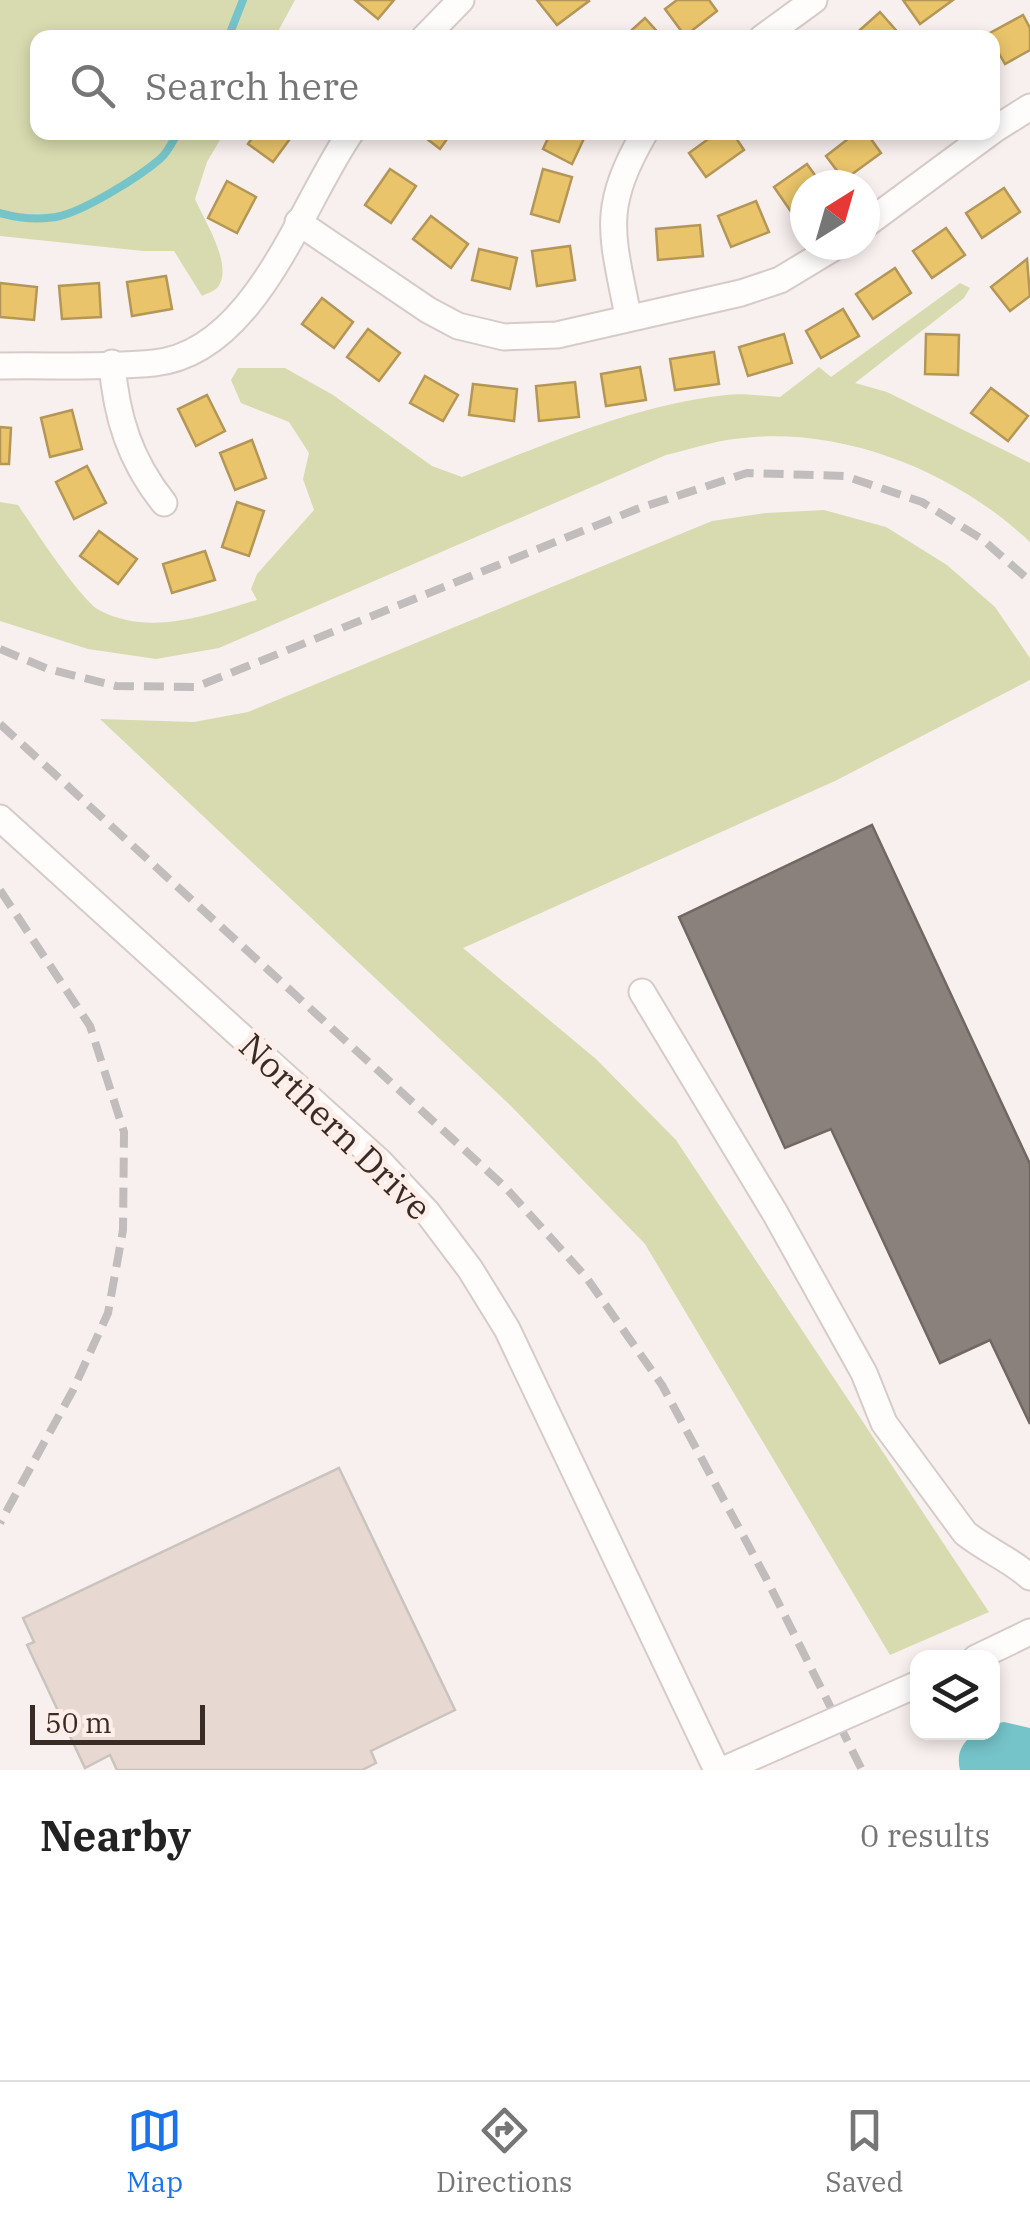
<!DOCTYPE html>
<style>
body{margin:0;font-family:"IBM Plex Serif",serif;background:#f6f6f6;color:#222}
.controls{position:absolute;right:30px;bottom:30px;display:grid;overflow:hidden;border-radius:20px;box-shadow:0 5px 15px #0003}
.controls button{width:90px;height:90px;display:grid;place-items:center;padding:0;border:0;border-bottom:2px solid #e0e0e0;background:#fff;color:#222;font:50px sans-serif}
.compass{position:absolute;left:790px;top:170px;width:90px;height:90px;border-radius:50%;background:#fff;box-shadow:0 5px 15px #0003;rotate:37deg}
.scale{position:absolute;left:30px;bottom:25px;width:175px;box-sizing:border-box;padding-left:10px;border:5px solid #392c27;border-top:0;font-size:28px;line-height:35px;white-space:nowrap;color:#392c27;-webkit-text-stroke:8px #fdeee9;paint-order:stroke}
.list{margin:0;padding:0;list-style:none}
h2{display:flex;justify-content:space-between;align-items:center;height:130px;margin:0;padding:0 40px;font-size:42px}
h2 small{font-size:32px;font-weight:400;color:#767676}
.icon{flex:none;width:55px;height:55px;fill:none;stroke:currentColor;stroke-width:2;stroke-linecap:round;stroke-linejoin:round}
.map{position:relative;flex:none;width:1030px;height:1770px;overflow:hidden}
.search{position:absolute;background:#fff;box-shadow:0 5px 15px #0003;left:30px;right:30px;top:30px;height:110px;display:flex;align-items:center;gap:25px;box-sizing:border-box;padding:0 35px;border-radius:20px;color:#767676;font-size:38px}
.sheet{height:310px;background:#fff}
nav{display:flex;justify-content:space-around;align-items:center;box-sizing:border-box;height:140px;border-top:2px solid #e0e0e0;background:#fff;font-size:28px;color:#767676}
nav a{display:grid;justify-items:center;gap:5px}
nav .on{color:#1a73e8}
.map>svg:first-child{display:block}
.forest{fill:#d8dbaf}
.water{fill:#75c4ca}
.homes{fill:#e9c46a;stroke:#b49656;stroke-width:2.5}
.industry{fill:#8a817c;stroke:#726862;stroke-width:2.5}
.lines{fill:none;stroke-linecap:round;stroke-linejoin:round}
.stream{stroke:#75c4ca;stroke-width:8}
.building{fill:#e7d9d1;stroke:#cbc3be;stroke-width:2.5}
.minor-casing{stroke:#d6cbc8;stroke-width:29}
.minor{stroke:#fefdfc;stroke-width:25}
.rail{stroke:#c0bdbc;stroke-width:8;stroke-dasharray:20 10;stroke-linecap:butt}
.minor-bridge-casing{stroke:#d6cbc8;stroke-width:29;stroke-linecap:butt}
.minor-bridge{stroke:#fefdfc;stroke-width:25}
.labels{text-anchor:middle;stroke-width:10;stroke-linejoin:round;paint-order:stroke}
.street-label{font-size:35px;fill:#392c27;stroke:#fdeee9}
</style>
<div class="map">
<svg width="1030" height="1770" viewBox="0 0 1030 1770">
<rect width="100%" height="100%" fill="#f8f0ee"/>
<g class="forest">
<path d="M0,0h295l-20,37 -237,1v94l186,1 -17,29 -12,37c9,21 40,68 22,89 -4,4 -10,5 -15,8l-28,-45h-31l-143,-15z"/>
<path d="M960,283l10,5 -6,10 -109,85 32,9 143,71v79c-75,-71 -191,-118 -296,-103 -23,3 -46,11 -68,16l-447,193 -63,11 -68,-10 -88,-28v-119l18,3c15,22 62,94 81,105 51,27 107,5 158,-10l-6,-11 6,-15 57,-64 -11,-31 6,-26 -20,-31 -48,-19 -10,-23 7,-12h47l48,27 99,71 30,11c85,-33 172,-72 264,-82 17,-2 36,1 54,2l39,-30 12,10z"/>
<polygon points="824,510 886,527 947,565 995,607 1030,658 1030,680 835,781 463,948 596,1059 676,1140 989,1612 890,1655 645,1244 512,1107 100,719 194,722 248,712 712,521 766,513"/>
</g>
<path class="water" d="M1004,1722l26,6v42h-70c-4,-17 2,-27 15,-37l17,-1 1,-8z"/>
<g class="homes">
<polygon points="355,0 394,0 378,19"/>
<polygon points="537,0 588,0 589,1 557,25"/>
<polygon points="677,0 709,0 717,11 685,36 665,9"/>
<polygon points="903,0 953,0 920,24"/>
<polygon points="880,12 902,37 851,38"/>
<polygon points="1023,15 1030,28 1030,50 1005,64 988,34"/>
<polygon points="645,18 663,38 623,38"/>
<polygon points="256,132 295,132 273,162 248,144"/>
<polygon points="418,132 452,132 440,149"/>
<polygon points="551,132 587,132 572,164 543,149"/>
<polygon points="718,132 732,132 744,150 706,177 689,153"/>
<polygon points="857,132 866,132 881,153 844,180 826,156"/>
<polygon points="807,164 822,185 805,185 805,208 794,216 774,187"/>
<polygon points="390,169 416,186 391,223 365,205"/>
<polygon points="543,169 572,177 559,222 531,214"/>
<polygon points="227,181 256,197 237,233 208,218"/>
<polygon points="1004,188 1020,212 982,238 966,213"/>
<polygon points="756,201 769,232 731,247 718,216"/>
<polygon points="431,216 468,244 451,268 413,239"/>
<polygon points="700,225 703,256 658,260 656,229"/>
<polygon points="946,228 965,255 932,278 913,251"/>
<polygon points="570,246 575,280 537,286 532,251"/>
<polygon points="479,249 517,258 510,289 472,280"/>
<polygon points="1027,259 1030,296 1010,311 991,287"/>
<polygon points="895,268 911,293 873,319 856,294"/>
<polygon points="166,276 172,309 132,316 127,282"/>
<polygon points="0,283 37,287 34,320 0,317"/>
<polygon points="99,283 101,317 62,319 59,286"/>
<polygon points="322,298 353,322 334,348 302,324"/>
<polygon points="843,309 859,336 821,358 806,331"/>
<polygon points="368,329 400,353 379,381 347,357"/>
<polygon points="784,334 792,363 748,376 739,347"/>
<polygon points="926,334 959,335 958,375 925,374"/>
<polygon points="714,352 719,384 675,390 670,359"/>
<polygon points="640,367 646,400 606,406 601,374"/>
<polygon points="425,376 458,395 443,421 410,403"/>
<polygon points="575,382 579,417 539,421 536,386"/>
<polygon points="473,384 517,389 514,421 469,415"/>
<polygon points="991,388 1028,416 1008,441 971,413"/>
<polygon points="207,395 225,431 196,446 178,409"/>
<polygon points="72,410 82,449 50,457 41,418"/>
<polygon points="0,427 11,428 9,464 0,464"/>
<polygon points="252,440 266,478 235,490 220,453"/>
<polygon points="87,466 106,503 74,519 56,482"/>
<polygon points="237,502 264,511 249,556 222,547"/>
<polygon points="99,531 137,559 118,584 80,556"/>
<polygon points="205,551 215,580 172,593 163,564"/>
</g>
<polygon class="industry" points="872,825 1030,1164 1030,1424 990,1340 940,1363 831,1129 785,1148 679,917"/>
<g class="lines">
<g class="stream">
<polyline points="228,38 243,0"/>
<path d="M0,213c18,5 37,7 56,4 27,-5 83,-40 104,-58 8,-7 13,-18 18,-27"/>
</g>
</g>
<polygon class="building" points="339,1468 455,1710 371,1751 376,1763 362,1770 117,1770 110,1755 85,1768 27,1645 34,1642 23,1618"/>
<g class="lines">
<g class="minor-casing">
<g id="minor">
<polyline points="424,38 461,0"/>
<polyline points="762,38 814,0"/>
<polyline points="992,131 1030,107"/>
<polyline points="298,222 428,310 458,326 504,337 557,335 741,293 780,280 838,245"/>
<polyline points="865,225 991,132"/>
<path d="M628,316c-16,-83 -28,-106 17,-184"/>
<path d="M112,363c4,53 18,98 52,140"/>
<path d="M0,366c51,-1 103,2 154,-3 101,-10 146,-157 197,-231"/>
<polyline points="0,818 380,1162 427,1212 470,1269 507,1329 717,1770"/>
<path d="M642,992l133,221 89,160 20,50 81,110c21,17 45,26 65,44"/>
<polyline points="976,1658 1030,1632"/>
<polyline points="723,1770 775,1747"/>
</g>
</g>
<use href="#minor" class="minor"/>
<g class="rail">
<polyline points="0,649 48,669 116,686 196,687 637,509 747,473 845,476 922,502 982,539 1030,581"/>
<polyline points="0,724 505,1187 586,1277 662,1385 767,1580 862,1770"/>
<polyline points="0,890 90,1026 124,1132 123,1230 108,1313 73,1390 0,1523"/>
</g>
<g class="minor-bridge-casing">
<polyline id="minor-bridge" points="775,1747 918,1684"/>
</g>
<use href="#minor-bridge" class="minor-bridge"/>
</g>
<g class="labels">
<g class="street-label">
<text transform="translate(335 1127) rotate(44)" y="12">Northern Drive</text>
</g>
</g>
</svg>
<div class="controls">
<button><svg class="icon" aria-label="layers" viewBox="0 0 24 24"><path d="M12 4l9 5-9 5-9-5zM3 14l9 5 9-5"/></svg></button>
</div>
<svg class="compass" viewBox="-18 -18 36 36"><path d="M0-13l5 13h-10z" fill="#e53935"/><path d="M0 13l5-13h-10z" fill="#767676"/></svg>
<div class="scale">50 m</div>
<div class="search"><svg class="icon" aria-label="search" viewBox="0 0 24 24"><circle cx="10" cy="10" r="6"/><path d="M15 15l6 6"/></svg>Search here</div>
</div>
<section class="sheet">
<h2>Nearby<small>0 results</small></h2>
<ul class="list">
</ul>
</section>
<nav>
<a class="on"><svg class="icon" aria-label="map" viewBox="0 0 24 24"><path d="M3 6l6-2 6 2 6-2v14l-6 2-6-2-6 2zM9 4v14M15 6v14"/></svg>Map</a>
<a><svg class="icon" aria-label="directions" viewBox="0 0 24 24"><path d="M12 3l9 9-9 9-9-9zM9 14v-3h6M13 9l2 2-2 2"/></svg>Directions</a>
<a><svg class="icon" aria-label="saved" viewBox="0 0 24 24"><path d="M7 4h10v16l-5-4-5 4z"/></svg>Saved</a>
</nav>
